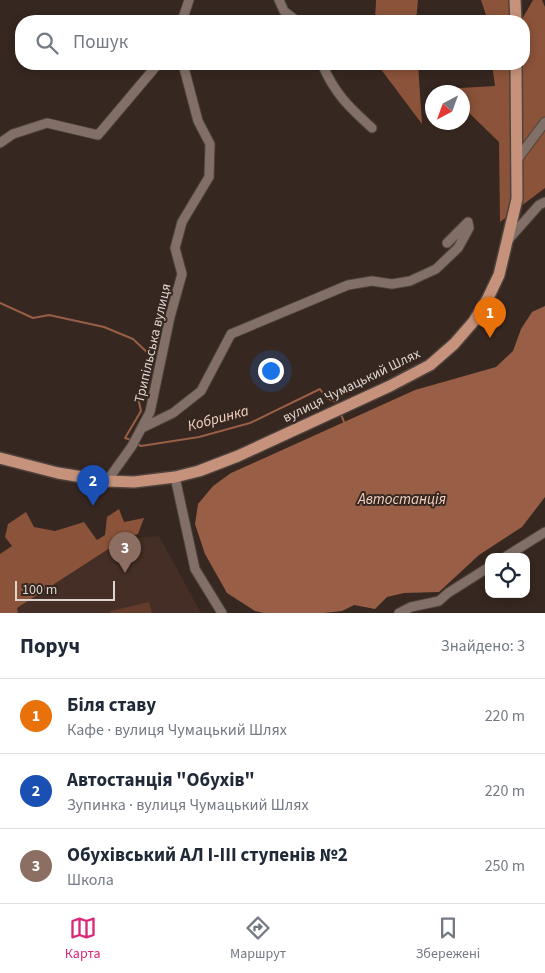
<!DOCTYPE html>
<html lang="uk">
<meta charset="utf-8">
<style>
body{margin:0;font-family:"Source Sans 3",sans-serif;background:#f6f6f7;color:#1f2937}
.controls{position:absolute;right:15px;bottom:15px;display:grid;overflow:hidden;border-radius:10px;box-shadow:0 2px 8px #0003}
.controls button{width:45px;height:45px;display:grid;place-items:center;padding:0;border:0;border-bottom:1px solid #e0e1e3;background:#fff;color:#1f2937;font:25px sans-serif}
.compass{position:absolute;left:425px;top:85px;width:45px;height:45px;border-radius:50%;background:#fff;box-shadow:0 2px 8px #0003;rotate:221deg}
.scale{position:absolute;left:15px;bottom:12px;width:100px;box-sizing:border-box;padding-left:5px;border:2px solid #dfd5d0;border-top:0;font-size:14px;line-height:18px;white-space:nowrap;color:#dfd5d0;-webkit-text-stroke:4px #362720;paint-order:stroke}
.you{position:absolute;left:270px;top:370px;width:18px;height:18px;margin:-12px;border:4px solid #fff;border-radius:50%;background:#1a73e8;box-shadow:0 0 0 8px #1a73e833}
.badge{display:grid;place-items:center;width:32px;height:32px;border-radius:50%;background:#db2777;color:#fff;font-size:16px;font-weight:700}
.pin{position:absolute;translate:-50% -41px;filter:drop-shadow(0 1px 2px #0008)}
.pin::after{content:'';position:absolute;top:26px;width:18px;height:15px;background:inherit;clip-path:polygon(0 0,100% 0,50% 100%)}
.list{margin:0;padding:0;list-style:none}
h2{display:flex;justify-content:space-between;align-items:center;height:65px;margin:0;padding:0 20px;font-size:21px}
h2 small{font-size:16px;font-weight:400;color:#747a83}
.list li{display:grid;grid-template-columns:32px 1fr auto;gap:15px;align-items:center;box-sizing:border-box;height:75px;padding:0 20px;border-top:1px solid #e0e1e3}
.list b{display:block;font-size:19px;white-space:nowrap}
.list p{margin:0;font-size:16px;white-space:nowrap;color:#747a83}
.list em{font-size:16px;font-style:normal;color:#747a83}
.icon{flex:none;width:28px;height:28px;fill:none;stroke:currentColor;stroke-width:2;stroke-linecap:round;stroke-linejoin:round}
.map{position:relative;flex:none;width:545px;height:613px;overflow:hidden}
.search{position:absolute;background:#fff;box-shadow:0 2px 8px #0003;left:15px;right:15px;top:15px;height:55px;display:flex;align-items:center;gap:12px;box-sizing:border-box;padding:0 18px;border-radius:20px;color:#747a83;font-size:19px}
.sheet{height:290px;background:#fff}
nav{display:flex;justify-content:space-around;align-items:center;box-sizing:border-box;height:70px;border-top:1px solid #e0e1e3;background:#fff;font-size:14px;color:#747a83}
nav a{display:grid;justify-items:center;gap:2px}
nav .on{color:#db2777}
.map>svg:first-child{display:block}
.built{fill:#442e25}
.green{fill:#633c2b}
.forest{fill:#8b5339}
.water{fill:#995f46}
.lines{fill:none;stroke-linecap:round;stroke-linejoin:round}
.stream{stroke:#995f46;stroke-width:2}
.minor-casing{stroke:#4f433d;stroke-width:11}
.major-casing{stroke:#4f433d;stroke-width:14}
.minor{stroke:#827068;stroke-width:9}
.major{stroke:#c6927b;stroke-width:11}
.labels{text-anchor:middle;stroke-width:4;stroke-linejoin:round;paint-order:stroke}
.street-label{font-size:14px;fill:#dfd5d0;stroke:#362720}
.water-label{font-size:15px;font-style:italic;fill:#f5d1c2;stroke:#362720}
</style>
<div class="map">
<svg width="545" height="613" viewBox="0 0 545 613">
<rect width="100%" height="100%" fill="#362720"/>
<polygon class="built" points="159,536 201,613 18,613 17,608 124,539"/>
<polygon class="green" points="149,602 152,613 110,613 110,611"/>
<g class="forest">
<polygon points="376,0 418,0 416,21 375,21"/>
<polygon points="481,0 509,0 509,21 488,21"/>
<polygon points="533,0 542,0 545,7 545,188 500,222 499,142 463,107 462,92 447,92 443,89 495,86 492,64 524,64 524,21 521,21"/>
<polygon points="377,64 418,64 422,124"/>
<polygon points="119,509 124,522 144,518 138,534 124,539 17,608 18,613 0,613 0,554 12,546 5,537 8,524 26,512 34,527 55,531 84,522 97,540 105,535 107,517"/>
</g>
<polygon class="water" points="545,306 545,497 522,527 479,555 439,592 404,593 387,597 375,609 354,605 342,611 324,613 264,613 255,611 227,593 205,554 195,524 198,504 213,486 231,473 415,390 496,367 513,351 521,329 532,312"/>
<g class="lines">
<g class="stream">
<polyline points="0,303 33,318 49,315 104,327 133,339 151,356 144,380"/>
<polyline points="341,414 344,422"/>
<polyline points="131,440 125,438 141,411 138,398 140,392"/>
<polyline points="137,444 141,446 199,437 250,423 320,389 326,398 337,402 338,405"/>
</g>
<g class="minor-casing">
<g id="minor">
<polyline points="279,0 284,11 297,21"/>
<polyline points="182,21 189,0"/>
<path d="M322,64c13,30 26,42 50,64"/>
<polyline points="0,143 13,134 47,123 98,135 158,64"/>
<polyline points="516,161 545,122"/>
<polyline points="507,241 539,205 545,202"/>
<polyline points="142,428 173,413 201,391 231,334 348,285 372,281 392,284 410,281 436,269 458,248 469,228 468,222 447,243"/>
<polyline points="175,477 195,569 222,613"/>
<polyline points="107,481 132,446 150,412 170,317 182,274 175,248 182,222 209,177 210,144 198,121 183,64"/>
<polyline points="505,557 545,532"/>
<polyline points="399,613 411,607 439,601 448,593 489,567"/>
</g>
</g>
<g class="major-casing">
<g id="major">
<polyline points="515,0 516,21"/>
<polyline points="0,458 58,473 107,481 134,482 175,477 199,471 238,456 390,386 430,365 454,344 474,321 487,300 499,275 517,199 516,64"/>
</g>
</g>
<use href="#minor" class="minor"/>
<use href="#major" class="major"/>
</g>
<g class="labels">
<g class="street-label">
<text transform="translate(152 343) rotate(-77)" y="5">Трипільська вулиця</text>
<text transform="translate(351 385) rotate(-26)" y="5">вулиця Чумацький Шлях</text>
</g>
<g class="water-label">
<text transform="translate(218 418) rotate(-15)" y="5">Кобринка</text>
<text x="402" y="504">Автостанція</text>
</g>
</g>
</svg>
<div class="controls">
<button><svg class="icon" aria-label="locate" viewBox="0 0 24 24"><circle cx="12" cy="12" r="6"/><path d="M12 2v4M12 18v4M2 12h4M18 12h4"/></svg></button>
</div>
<svg class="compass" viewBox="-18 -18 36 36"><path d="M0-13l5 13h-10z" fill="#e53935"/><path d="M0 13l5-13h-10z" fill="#747a83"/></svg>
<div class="scale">100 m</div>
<div class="you"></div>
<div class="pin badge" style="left:490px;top:338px;background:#e8710a">1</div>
<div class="pin badge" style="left:93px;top:506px;background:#1a4fb4">2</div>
<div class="pin badge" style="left:125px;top:573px;background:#8d6e63">3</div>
<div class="search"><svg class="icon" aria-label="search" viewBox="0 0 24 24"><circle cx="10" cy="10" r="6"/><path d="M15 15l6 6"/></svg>Пошук</div>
</div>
<section class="sheet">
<h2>Поруч<small>Знайдено: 3</small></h2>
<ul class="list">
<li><span class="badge" style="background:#e8710a">1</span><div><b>Біля ставу</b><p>Кафе · вулиця Чумацький Шлях</p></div><em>220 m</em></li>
<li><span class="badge" style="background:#1a4fb4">2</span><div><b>Автостанція &quot;Обухів&quot;</b><p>Зупинка · вулиця Чумацький Шлях</p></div><em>220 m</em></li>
<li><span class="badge" style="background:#8d6e63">3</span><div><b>Обухівський АЛ І-ІІІ ступенів №2</b><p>Школа</p></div><em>250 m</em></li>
</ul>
</section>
<nav>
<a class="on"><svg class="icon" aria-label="map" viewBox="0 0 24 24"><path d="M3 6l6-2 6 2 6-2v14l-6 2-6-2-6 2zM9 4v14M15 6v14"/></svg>Карта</a>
<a><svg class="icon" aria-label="directions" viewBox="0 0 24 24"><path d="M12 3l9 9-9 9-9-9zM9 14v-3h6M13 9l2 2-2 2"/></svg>Маршрут</a>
<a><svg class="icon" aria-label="saved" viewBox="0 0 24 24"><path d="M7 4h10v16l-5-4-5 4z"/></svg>Збережені</a>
</nav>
